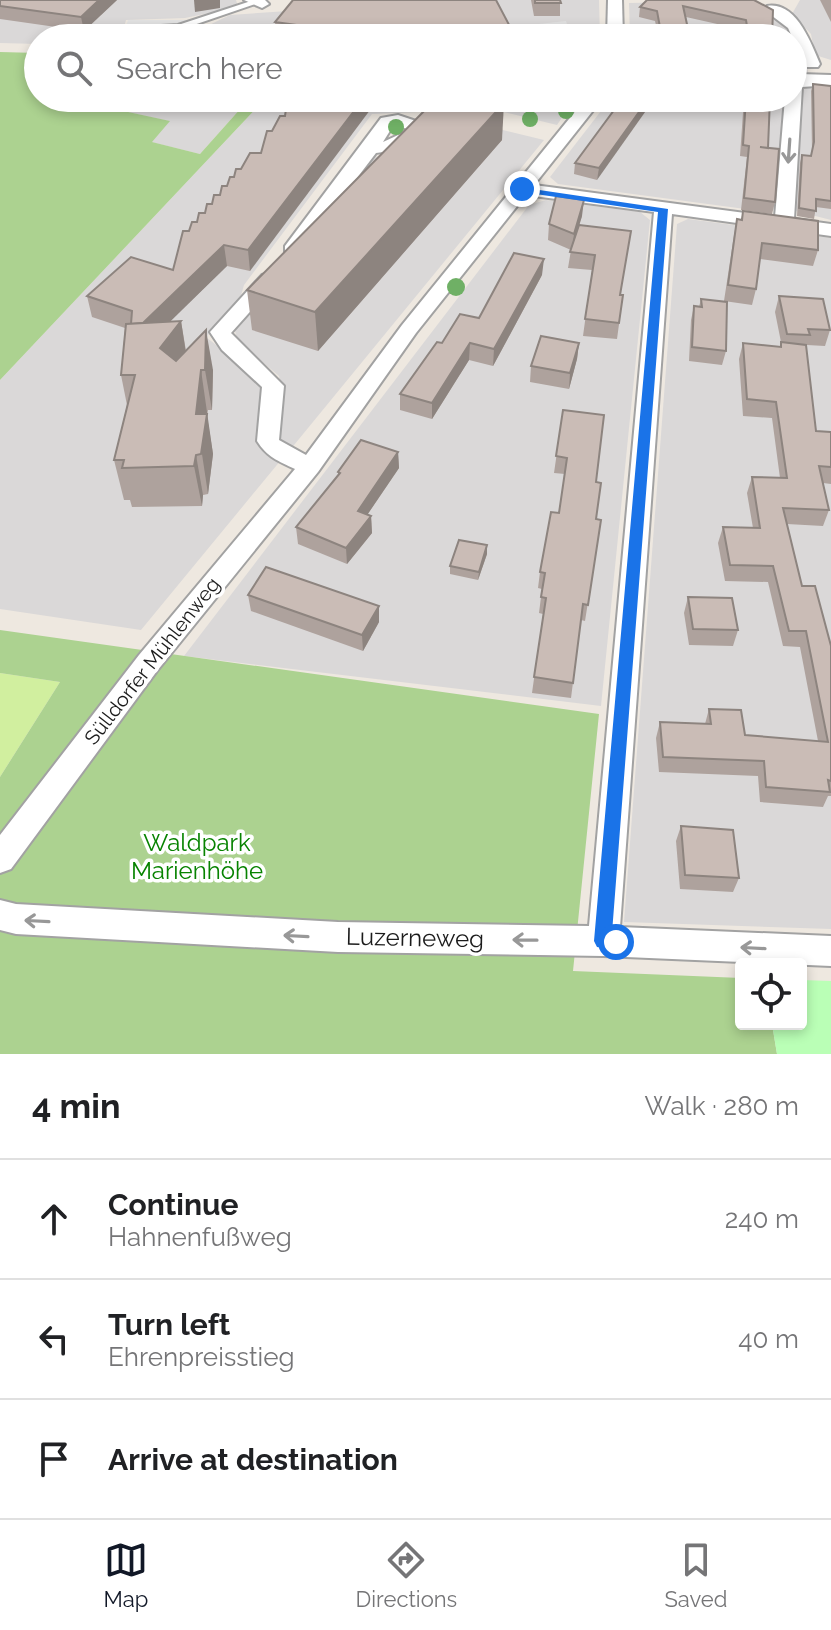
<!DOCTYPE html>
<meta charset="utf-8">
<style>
body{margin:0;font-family:Raleway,sans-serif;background:#f6f6f6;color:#202124}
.controls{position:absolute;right:24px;bottom:24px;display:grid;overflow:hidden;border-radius:8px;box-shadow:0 4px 12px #0003}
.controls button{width:72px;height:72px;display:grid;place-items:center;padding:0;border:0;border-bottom:2px solid #e0e0e0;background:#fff;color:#202124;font:40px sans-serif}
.stop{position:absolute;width:24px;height:24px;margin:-18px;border:6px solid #1a73e8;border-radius:50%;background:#fff}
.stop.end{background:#1a73e8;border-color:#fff;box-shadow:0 2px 8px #0008}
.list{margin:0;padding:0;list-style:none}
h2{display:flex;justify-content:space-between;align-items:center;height:104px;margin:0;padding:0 32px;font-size:34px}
h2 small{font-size:26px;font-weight:400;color:#757577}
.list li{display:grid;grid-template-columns:52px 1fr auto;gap:24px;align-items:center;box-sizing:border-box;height:120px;padding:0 32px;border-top:2px solid #e0e0e0}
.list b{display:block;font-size:30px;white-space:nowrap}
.list p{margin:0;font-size:26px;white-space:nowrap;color:#757577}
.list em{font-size:26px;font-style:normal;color:#757577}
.icon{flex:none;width:44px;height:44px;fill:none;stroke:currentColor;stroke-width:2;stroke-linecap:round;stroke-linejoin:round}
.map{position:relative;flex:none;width:831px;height:1054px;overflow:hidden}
.search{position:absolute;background:#fff;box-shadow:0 4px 12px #0003;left:24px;right:24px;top:24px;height:88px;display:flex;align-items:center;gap:20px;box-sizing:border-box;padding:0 28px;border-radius:44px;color:#757577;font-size:30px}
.sheet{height:464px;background:#fff}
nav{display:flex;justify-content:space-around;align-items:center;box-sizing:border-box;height:112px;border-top:2px solid #e0e0e0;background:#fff;font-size:22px;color:#757577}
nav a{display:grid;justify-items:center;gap:4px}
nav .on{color:#111827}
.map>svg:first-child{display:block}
.residential{fill:#dad8d8}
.grass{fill:#d1ef9f}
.forest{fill:#acd290}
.park{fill:#baffb6}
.parking{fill:#e3e3e3}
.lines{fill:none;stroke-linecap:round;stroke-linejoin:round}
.service-casing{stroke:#a2a2a2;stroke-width:4}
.minor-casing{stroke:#a2a2a2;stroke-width:4}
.service{fill:#fff;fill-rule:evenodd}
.minor{fill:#fff;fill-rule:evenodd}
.tree{fill:#6fb065}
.wall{fill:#aea29d}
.shaded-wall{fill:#8d847f}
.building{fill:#cabcb6;stroke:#8d847f;stroke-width:2}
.oneway{stroke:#989898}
.route{fill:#1a73e8}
.labels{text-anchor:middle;stroke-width:7;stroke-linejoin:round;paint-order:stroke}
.street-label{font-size:20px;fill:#1b1b1b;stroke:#fff}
.near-park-label{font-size:24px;fill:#078300;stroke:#fff}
.near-street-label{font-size:24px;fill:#1b1b1b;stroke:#fff}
</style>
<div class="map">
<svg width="831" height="1054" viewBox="0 0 831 1054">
<rect width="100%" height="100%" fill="#eee8e0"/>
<g class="residential">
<polygon points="0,0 236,0 238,7 185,18 126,20 121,38 38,38 38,44 0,43"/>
<polygon points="307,0 599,0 600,38 182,38 230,15 303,10"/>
<polygon points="800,0 831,0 831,60 815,55 811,34 792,14"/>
<polygon points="727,1 738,16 782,19 795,36 802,65 807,67 808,72 793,71 793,38 630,38 629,3"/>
<polygon points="831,84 831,220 796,211 801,91 810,86"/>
<polygon points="114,98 250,98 200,154 151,142 169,121 104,107"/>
<polygon points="266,98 575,98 557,125 491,109 372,114 244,285 240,299 210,330 207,338 261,379 281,460 141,630 0,609 0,380"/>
<polygon points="611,98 786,98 780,207 767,212 558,184 550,177"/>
<polygon points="482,125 544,140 290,450 278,442 282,393 279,376 238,341 235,331 239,319 367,161 387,152"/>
<polygon points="546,200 640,212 650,220 601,706 184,656 529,205"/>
<polygon points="688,219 831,238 831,929 624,922 677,224"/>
</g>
<polygon class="grass" points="0,673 60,682 0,777"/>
<g class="forest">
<polygon points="0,52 38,53 38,98 114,98 105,107 170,121 152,142 200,154 250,98 266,98 0,380"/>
<polygon points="0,630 599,714 573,971 741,978 741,1024 772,1024 777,1054 0,1054 0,777 60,682 0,673"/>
</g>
<polygon class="park" points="801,980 831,981 831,1054 777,1054 772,1024 801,1024"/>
<g class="parking">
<polygon points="128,20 205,20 201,38 122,38"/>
<polygon points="566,21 568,28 581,29 582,38 526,38 520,26"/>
</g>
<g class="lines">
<g class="service-casing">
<polygon id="service" points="251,1 258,3 182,29 144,31 140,29 144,27 178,25"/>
</g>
<g class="minor-casing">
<g id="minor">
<polygon points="244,0 265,0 269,4 262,8"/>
<polygon points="608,0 622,0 623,38 607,38"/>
<path d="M767,6c29,-5 44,37 53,58l-2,3h-12l-18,-39 -21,-16z"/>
<path d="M800,74l31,1v10l-29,2 -8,132 37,5v12l-159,-22 -52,713 211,9v30l-228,-10 -265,-4 -322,-18 -16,-4v-30l16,4 322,18 251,4 65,-714 -128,-17 -110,138 -98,139 -161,199 -146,198 -11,4v-38l139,-180 156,-186c-17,-8 -28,-12 -38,-28l5,-54 -40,-37 -12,-18 52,-57 7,-2 10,6 -48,54 53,53 -5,54 27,15 96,-130 184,-227h17l-69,87 241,32 10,-119h8v-21z"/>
<path d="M398,115l27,9 2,4c-11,19 -30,22 -51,25l-77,101h-14v-8l96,-128zM397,125l12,5 -26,12 10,-16z"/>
</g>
</g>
<use href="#service" class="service"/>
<use href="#minor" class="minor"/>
</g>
<g class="tree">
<circle cx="566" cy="111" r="8"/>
<circle cx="530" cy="119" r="8"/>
<circle cx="396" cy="127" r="8"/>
<circle cx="456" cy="287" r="9"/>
</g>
<g class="wall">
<polygon points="0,0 117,0 84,31 0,19"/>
<polygon points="531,0 560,0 560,16 534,16"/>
<polygon points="647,0 770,0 754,0 772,38 745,38 744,30 686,17 690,38 659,38 655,21 639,17 640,7"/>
<polygon points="820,0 831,0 831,22"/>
<polygon points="275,22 516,38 276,38"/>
<polygon points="813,84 831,86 831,209 816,207 814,219 797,216 800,163 802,155 811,156 812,150 811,91"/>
<polygon points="297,98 250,271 227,266 170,321 181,321 186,351 213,370 212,410 208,410 207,416 213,454 208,494 203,495 202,506 132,507 130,500 124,500 114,460 127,405 121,375 125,328 92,317 87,296 173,270 189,231 241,169 261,153 272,131 291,109"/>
<polygon points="435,98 498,98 495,100 502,140 318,351 252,330 247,290 436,98"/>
<polygon points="623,98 597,180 574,174 575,163"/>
<polygon points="744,98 770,98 768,148 775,202 772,214 741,210 747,157 740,156"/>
<polygon points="743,211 818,250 813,266 760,259 756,289 752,305 724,301 734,235 737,219 741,220"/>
<polygon points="582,216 579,225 620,295 623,295 617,339 583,336 592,270 568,268 571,250 548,240 549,224"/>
<polygon points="542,275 493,366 469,360 432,419 400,410 400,394 479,318"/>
<polygon points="779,296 830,330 825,346 807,345 806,348 816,431 831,432 831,484 823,483 829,510 823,526 787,524 802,586 831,646 831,796 828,796 823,807 760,802 758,776 659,772 656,738 660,722 705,724 709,709 745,735 818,741 800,647 783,646 768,582 725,581 718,543 723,527 753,528 747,493 752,477 780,478 772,418 743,416 739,359 743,343 780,347 781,342 775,312"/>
<polygon points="701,299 726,351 722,365 689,361 691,320 694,306 699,307"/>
<polygon points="579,343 577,359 569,389 530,382 531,366"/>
<polygon points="563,410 596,482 596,519 601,520 585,621 581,620 571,698 532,693 543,614 539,613 542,589 538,588 540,572 559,513 565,474 554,473"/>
<polygon points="398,452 399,468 367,515 371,516 372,533 347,564 298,544 296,527 338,476 338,472"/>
<polygon points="487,545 487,554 478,580 450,574 450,566"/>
<polygon points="248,595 379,622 363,651 251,611"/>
<polygon points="688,597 738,630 733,646 689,645 684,613"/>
<polygon points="681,826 739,878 733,892 680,889 676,841"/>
</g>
<g class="shaded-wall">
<polygon points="99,0 117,0 84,31 81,17"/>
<polygon points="194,0 220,0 220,8 195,12"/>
<polygon points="364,98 379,98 250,271 248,250"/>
<polygon points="649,98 655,98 597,180 599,168"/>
<polygon points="504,103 502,140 318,351 315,312"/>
<polygon points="584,200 582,216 572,250 574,234"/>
<polygon points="224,245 227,266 135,356 130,335"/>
<polygon points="544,259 542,275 493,366 494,349"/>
<polygon points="181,321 187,360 168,388 160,348"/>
<polygon points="206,330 213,370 212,410 205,370"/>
<polygon points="470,343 469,360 432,419 432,403"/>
<polygon points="579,343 577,359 569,389 570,373"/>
<polygon points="201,370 213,454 208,494 196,414"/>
<polygon points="398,452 399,468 359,527 358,511"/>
<polygon points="196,455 203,495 202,506 194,466"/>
<polygon points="371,516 372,533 347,564 346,548"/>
<polygon points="487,545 487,554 478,580 479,572"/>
<polygon points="379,606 379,622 363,651 362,635"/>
</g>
<g class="building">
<polygon points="0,0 99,0 81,17 0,6"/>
<polygon points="293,0 496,0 516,38 390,38 275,22"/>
<polygon points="535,0 560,0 561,3 535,3"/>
<polygon points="647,0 754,0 773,10 772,38 749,38 746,20 683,6 690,38 662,38 657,11 640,7"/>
<polygon points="813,84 831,86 831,201 816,199 816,211 799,208 802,155 811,156 814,142"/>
<polygon points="297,98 364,98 248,250 224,245 143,323 131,324 132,311 87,296 131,257 173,270 183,231 189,231 192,222 197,222 199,213 205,213 207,204 212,204 214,195 220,195 222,186 227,186 230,177 234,177 236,169 241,169 250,153 261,153 267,131 272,131 280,116 285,116 286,109 291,109 292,102"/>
<polygon points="437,98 485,98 504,103 315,312 247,290"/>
<polygon points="623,98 649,98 599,168 575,163"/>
<polygon points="746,98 770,98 768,148 760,147 779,149 775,202 744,198 749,146 743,145"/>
<polygon points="556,196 584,200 574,234 549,224"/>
<polygon points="743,211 818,221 818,250 762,243 756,289 728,285 737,219 742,220"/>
<polygon points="579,225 631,231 620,295 623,295 619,323 585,319 595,255 570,252"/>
<polygon points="514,253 544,259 494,349 470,343 432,403 400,394 437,342 442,343 460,314 479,318"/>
<polygon points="779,296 823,299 830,330 808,329 810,335 787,334"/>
<polygon points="701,299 727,302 726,351 692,347 694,306 702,307"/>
<polygon points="181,321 160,348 176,361 206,330 205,370 201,370 196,414 207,414 201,454 196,455 194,466 122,468 124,460 114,460 135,375 121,375 126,324"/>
<polygon points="541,336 579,343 570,373 531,366"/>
<polygon points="781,342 806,345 816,431 831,432 831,467 819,466 829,510 783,508 802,586 815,586 831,646 831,781 828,780 830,792 766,787 764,761 663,757 660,722 711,724 709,709 741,710 745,735 828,742 806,631 789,631 773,566 730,565 723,527 760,528 752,477 787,478 776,402 747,399 743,343 781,347"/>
<polygon points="563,410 604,415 596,482 601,483 596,519 601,520 588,605 583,604 573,683 534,677 546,598 541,597 545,573 540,572 551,512 559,513 567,458 556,456"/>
<polygon points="361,440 398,452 358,511 371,516 346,548 296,527 340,473 338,472"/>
<polygon points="459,540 487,545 479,572 450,566"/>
<polygon points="266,567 379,606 362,635 248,595"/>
<polygon points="688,597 732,598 738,630 693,629"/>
<polygon points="681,826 733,830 739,878 685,875"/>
</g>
<defs><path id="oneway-shaft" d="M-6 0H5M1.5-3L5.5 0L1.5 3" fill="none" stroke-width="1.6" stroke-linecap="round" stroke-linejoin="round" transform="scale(2)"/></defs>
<g class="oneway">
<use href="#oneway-shaft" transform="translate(789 151) rotate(94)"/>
<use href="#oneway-shaft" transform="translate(37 921) rotate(-177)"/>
<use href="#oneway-shaft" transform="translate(296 936) rotate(-177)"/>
<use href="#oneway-shaft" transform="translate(525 940) rotate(-179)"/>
<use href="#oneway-shaft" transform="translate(753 948) rotate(-177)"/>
</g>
<polygon class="route" points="519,187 668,209 612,933 622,936 625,942 616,950 597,947 594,941 658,212 522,192"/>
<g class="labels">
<g class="street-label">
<text transform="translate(152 661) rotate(-52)" y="7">Sülldorfer Mühlenweg</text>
</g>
<g class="near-park-label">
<text x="197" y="851">Waldpark<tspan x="197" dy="28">Marienhöhe</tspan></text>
</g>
<g class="near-street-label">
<text transform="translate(415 938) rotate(1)" y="8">Luzerneweg</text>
</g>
</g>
</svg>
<div class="controls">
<button><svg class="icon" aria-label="locate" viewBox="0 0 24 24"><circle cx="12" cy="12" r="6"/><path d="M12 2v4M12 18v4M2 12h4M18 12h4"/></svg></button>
</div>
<div class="stop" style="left:616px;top:942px"></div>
<div class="stop end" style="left:522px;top:189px"></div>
<div class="search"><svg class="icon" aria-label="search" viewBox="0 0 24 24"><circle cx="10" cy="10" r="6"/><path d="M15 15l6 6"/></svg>Search here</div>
</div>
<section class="sheet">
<h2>4 min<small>Walk · 280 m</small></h2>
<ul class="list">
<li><svg class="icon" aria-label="ahead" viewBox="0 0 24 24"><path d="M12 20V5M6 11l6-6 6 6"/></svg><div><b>Continue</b><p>Hahnenfußweg</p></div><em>240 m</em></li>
<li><svg class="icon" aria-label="left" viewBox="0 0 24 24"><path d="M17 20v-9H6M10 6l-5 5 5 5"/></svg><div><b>Turn left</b><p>Ehrenpreisstieg</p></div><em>40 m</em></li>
<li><svg class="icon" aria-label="arrive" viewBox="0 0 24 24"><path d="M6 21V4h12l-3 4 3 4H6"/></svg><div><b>Arrive at destination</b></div></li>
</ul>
</section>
<nav>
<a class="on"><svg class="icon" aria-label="map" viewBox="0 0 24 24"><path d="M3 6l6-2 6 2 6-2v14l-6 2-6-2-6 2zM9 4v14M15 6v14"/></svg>Map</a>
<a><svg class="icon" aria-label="directions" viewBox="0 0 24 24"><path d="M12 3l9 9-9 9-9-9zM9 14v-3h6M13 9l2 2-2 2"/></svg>Directions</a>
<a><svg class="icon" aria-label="saved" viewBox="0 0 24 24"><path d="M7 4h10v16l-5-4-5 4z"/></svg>Saved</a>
</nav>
